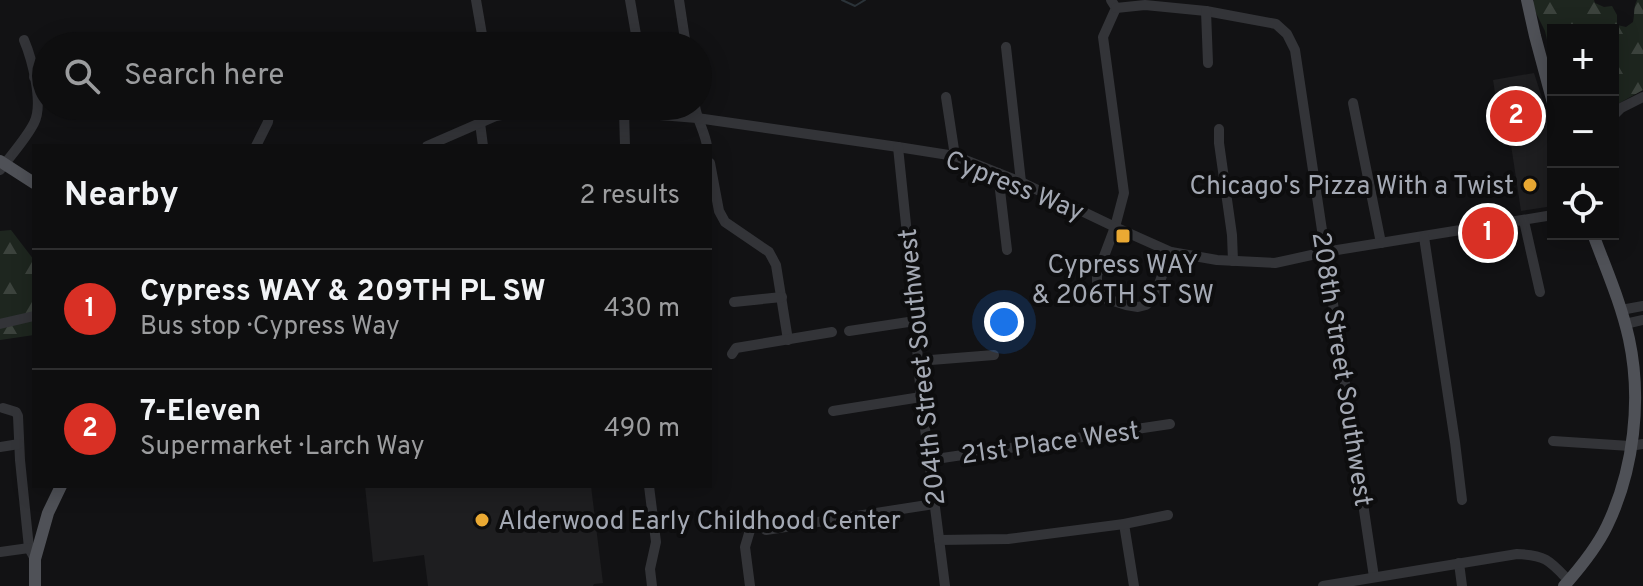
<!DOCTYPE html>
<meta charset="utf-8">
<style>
body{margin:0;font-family:Overpass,sans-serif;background:#171718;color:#f1f3f6}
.controls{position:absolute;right:24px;top:24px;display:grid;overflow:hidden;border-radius:0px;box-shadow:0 4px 20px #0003}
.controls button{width:72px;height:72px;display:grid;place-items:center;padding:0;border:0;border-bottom:2px solid #2e2e2f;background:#0e0e0f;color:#f1f3f6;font:40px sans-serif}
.you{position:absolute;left:1004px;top:322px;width:28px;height:28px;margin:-20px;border:6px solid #fff;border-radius:50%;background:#1a73e8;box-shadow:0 0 0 12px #1a73e833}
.badge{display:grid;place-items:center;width:52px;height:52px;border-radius:50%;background:#d93025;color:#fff;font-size:26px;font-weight:700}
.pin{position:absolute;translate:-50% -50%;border:4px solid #fff;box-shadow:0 2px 8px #0006}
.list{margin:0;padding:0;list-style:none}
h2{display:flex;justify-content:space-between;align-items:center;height:104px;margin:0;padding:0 32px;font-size:34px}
h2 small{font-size:26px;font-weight:400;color:#9b9c9e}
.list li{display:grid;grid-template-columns:52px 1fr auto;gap:24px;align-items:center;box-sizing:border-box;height:120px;padding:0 32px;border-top:2px solid #2e2e2f}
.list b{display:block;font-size:30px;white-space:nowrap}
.list p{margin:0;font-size:26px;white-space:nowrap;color:#9b9c9e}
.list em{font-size:26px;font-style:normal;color:#9b9c9e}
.icon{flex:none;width:44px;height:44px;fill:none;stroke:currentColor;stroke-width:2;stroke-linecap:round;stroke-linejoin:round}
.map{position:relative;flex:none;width:1643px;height:586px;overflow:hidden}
.search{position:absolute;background:#0e0e0f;box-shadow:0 4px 20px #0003;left:32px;top:32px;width:680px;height:88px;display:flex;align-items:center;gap:20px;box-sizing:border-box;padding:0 28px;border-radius:44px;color:#9b9c9e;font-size:30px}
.panel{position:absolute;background:#0e0e0f;box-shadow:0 4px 20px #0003;left:32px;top:144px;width:680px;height:344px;border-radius:0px}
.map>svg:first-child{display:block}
.built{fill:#1e1e20}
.forest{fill:url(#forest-firs)}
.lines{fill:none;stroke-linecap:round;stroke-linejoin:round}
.stream{stroke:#2b3339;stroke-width:2}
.minor{stroke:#333438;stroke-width:10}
.major{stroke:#4f5157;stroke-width:12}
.poi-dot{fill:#eaa933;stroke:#0d0d0e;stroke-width:3}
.labels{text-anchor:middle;stroke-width:8;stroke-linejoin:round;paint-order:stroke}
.street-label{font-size:26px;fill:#a4a9b4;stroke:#0d0d0e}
.poi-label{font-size:26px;fill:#a4a9b4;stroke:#0d0d0e;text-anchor:end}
</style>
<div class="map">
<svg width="1643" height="586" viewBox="0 0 1643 586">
<defs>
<pattern id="forest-firs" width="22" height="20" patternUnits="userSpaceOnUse" patternTransform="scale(2)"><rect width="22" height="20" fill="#1e261f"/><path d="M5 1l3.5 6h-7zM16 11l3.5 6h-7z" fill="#3c433d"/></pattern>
</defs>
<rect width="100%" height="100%" fill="#121214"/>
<g class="built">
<polygon points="1534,73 1549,119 1553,147 1553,206 1521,211 1511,145 1503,145 1493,80"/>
<polygon points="365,486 591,486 603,583 594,584 593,586 428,586 424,555 373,562"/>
</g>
<g class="forest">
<path d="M1534,0h60l1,3 9,4 8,-1 5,9v10l9,2 7,-5c2,-8 0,-14 4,-22h6v90l-27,15 -3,4v-79h-60v36l-8,-35 -13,-26z"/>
<polygon points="11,230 34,260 34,335 0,340 0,231"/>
</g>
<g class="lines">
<polyline class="stream" points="842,0 855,6 865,0"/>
<g class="minor">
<polyline points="476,0 484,46"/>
<polyline points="630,0 638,46"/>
<polyline points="679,0 686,46"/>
<polyline points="1111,0 1116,8 1103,37 1124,193 1115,227 1097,275 1097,284 1100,293 1104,298 1126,305 1138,307 1146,305 1154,297 1171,252"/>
<polyline points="1116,8 1145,5 1206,11 1276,24 1287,34 1295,50 1374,577"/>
<polyline points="1206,11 1208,63"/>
<polyline points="1006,47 1021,182"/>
<polyline points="34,77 46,76"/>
<polyline points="946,97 955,156"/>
<polyline points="1353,103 1381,243"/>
<path d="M695,106c2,14 10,26 12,40"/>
<polyline points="624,111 625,146"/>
<polyline points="1613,116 1621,108 1643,97"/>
<polyline points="480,123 483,146"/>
<polyline points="1219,129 1219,143 1232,235 1233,261"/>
<polyline points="256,146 268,122 270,106"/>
<polyline points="427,146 496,116 548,106 697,118 898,147 955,156 1021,182 1115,227 1171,252 1217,260 1275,263 1325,252 1553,215"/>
<polyline points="898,147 911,273 921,397 945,586"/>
<polyline points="710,163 719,211 725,222 769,252 776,265 788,340"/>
<path d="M0,170c11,-15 26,-31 34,-47 10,-19 -2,-64 -10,-83"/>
<polyline points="998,173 1007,250"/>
<polyline points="1524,221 1540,292"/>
<polyline points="1424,237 1455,442 1462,500"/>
<polyline points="734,302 782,297"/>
<polyline points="1621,310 1643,306"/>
<polyline points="0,324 34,316"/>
<polyline points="1625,324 1643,320"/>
<polyline points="849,331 915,321"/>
<polyline points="732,354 736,348 832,332"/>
<polyline points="918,361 994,355"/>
<polyline points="3,408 16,412 18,416 20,460 29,548 35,559"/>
<polyline points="833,411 921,397"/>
<polyline points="1553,441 1630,446 1643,444"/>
<polyline points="0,447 19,444"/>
<polyline points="929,460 1170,424"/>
<polyline points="649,486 656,542 650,569 652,586"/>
<polyline points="1124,524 1134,586"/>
<polyline points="939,540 1008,539 1124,524 1168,515"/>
<polyline points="0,552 29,548"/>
<polyline points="1459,563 1462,586"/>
<polyline points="750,586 745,547 753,520 766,530 934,504"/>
<path d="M1323,586l194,-32c29,1 33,7 52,27"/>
</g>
<g class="major">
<polyline points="1527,0 1535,36 1553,103"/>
<polyline points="0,161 34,183"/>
<polyline points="35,586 35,559 48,513 61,486"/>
<path d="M1564,586c16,-18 33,-39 43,-60 27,-56 35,-127 22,-187 -8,-36 -23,-70 -36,-105"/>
</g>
</g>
<g class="poi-dot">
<circle cx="1530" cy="185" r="8"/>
<rect x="1115" y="228" width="16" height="16" rx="4"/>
<circle cx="482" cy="520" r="8"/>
</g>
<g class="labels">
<g class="street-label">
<text transform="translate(1015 185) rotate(22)" y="9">Cypress Way</text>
<text transform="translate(921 367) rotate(-96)" y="9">204th Street Southwest</text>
<text transform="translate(1343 369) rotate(81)" y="9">208th Street Southwest</text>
<text transform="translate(1050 442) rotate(-8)" y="9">21st Place West</text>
</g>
<g class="poi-label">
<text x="1514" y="194">Chicago's Pizza With a Twist</text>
<text x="1123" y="273" text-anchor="middle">Cypress WAY<tspan x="1123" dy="30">&amp; 206TH ST SW</tspan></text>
<text x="498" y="529" text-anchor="start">Alderwood Early Childhood Center</text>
</g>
</g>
</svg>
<div class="controls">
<button>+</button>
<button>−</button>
<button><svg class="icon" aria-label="locate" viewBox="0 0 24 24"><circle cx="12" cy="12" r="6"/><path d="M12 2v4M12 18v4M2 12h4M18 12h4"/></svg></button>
</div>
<div class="you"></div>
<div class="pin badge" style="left:1488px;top:233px">1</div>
<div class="pin badge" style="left:1516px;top:116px">2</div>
<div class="search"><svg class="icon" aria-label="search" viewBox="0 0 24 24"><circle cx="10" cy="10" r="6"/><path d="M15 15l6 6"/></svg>Search here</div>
<section class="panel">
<h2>Nearby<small>2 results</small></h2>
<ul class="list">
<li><span class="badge">1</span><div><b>Cypress WAY &amp; 209TH PL SW</b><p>Bus stop · Cypress Way</p></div><em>430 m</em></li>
<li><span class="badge">2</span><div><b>7-Eleven</b><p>Supermarket · Larch Way</p></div><em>490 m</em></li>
</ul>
</section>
</div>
